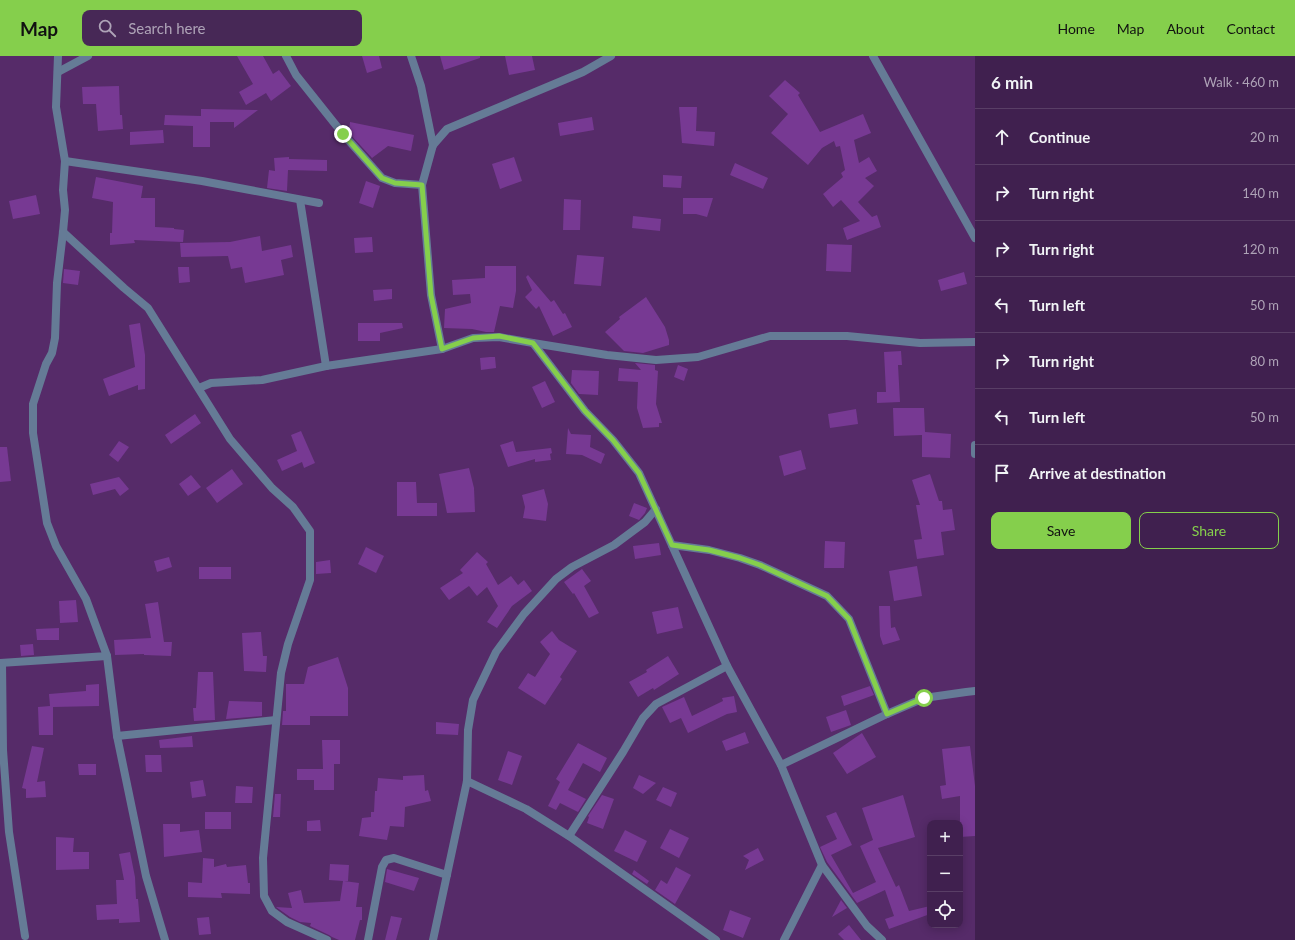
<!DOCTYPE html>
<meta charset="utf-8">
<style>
body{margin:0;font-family:Lato,sans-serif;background:#472856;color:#f1f3f6}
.controls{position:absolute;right:12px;bottom:12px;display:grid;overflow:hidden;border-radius:8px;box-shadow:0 2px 10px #0003}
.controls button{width:36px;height:36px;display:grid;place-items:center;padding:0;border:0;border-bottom:1px solid #593e66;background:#40204f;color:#f1f3f6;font:20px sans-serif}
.stop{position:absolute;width:12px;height:12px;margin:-9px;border:3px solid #85cf4c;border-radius:50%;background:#fff}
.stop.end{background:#85cf4c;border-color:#fff;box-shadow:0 1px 4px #0008}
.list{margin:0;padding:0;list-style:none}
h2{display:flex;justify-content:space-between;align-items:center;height:52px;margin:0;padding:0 16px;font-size:17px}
h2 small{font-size:13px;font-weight:400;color:#aea3b7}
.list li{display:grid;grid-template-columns:26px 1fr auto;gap:12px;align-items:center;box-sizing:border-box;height:56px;padding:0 16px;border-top:1px solid #593e66}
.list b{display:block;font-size:15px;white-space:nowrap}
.list em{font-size:13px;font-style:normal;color:#aea3b7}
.actions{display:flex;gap:8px;padding:12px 16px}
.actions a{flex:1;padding:9px 0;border:1px solid #85cf4c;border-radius:8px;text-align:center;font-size:14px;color:#85cf4c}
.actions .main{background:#85cf4c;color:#111}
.icon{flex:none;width:22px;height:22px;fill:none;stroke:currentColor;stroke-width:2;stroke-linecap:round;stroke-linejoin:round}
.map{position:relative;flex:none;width:975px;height:884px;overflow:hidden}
header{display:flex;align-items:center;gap:24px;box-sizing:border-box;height:56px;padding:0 20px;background:#85cf4c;color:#111}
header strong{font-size:19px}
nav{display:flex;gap:22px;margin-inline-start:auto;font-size:14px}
.search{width:280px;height:36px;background:#472856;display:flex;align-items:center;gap:10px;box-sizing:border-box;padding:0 14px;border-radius:8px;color:#aea3b7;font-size:15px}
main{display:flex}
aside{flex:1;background:#40204f}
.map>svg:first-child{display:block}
.building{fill:#773993}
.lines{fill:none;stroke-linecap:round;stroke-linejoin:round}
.minor{stroke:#657b96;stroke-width:8}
.route{stroke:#85cf4c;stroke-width:5}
</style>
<header>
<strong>Map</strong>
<div class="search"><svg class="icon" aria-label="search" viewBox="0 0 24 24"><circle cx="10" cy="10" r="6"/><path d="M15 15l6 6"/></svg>Search here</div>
<nav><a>Home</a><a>Map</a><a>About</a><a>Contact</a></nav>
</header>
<main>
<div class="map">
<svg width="975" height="884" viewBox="0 0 975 884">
<rect width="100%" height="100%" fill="#562b69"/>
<g class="building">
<polygon points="237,0 263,0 273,18 279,14 291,30 271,45 266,37 246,49 239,36 253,28"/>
<polygon points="362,0 379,0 382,12 367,17"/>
<polygon points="440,0 480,0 480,2 444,14"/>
<polygon points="505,0 532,0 535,14 509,19"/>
<polygon points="785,24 800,37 798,39 820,76 863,58 871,77 854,84 859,107 869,101 877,115 865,122 874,130 858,146 872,161 877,159 881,171 847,184 843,172 860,165 841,144 833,151 823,138 843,121 841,117 845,114 840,90 836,91 834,85 822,92 808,109 771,77 788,58 769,40"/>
<polygon points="119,30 120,59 122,59 123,73 98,75 96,48 83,48 82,31"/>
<polygon points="679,51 697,51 696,75 715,76 714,90 682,87"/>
<polygon points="201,53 258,54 234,72 234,66 210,66 210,91 193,91 193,70 164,69 165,59 201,60"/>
<polygon points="592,61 594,74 560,80 558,67"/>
<polygon points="350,66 414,79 411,95 388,90 372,102 349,77"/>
<polygon points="163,74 164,87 130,89 130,76"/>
<polygon points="289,101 289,103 327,104 327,115 288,114 287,135 267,132 269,114 275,115 274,102"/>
<polygon points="514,101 522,125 500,133 492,108"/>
<polygon points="735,107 768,122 763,133 730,119"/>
<polygon points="663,119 682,120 681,132 663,131"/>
<polygon points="96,121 143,130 141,142 155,142 155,171 174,172 174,173 184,174 183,186 134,184 135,187 110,189 110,177 112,177 113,146 92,142"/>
<polygon points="366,125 380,130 373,152 359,147"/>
<polygon points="36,139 40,158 13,163 9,145"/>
<polygon points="683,142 713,142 707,161 696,158 683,158"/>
<polygon points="564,143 581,144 580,174 563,174"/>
<polygon points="633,160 661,163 660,175 632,172"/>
<polygon points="260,180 262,195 291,189 293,201 281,204 284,219 245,227 242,211 231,213 228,200 181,201 180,187 230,186"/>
<polygon points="372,181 373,196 355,197 354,182"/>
<polygon points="827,188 852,189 851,216 826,215"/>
<polygon points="577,199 604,201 601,230 574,228"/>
<polygon points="485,210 516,210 516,235 513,252 500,250 494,276 486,276 472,273 444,272 445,253 471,247 470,238 453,239 452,224 485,222"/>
<polygon points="178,211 189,211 190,226 179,227"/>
<polygon points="64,213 80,215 78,229 63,227"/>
<polygon points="964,216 967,228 941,235 938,224"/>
<polygon points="528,219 551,246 554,244 563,258 565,257 572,271 553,280 539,250 536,253 525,241 532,234 526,221"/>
<polygon points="392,233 392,243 374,245 373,234"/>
<polygon points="646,241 665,271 669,284 669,289 643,297 624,295 605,276 620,263 619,261"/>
<polygon points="140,267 145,299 145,333 138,334 138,329 109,340 103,323 135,311 129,269"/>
<polygon points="358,267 402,267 403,272 380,277 380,285 358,285"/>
<polygon points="901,295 902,309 898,309 900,346 877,347 877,336 886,336 884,296"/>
<polygon points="490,301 495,301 496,312 481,314 480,302"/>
<polygon points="635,307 655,309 655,314 658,315 656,348 662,367 659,367 659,371 643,372 637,352 638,326 618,325 619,312 641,314"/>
<polygon points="678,309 688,313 684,325 674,321"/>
<polygon points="572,314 599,315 598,339 579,338 571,327"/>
<polygon points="545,325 555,346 542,352 532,331"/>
<polygon points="893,352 924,352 925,376 951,378 950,402 922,401 922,379 894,380"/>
<polygon points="856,353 858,368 830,372 828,358"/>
<polygon points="195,358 201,367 171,388 165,379"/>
<polygon points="568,372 571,378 591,379 590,391 605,398 601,408 582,399 566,398"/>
<polygon points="301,375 315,407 304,412 302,406 282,415 277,404 297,395 291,379"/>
<polygon points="119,385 129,391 118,406 109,399"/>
<polygon points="513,385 516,396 551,392 552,397 550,398 551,404 535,406 535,403 508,411 500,389"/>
<polygon points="0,391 7,391 11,425 0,426"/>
<polygon points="801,394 806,413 784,420 779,400"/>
<polygon points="469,412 474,432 475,456 447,457 439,418"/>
<polygon points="232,413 243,428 217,447 206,432"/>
<polygon points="930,418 939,445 942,445 943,454 952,453 955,474 941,476 944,499 917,503 914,484 922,483 916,449 920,449 912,424"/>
<polygon points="191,419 201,431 188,440 179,428"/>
<polygon points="119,421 129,433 120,440 115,433 93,439 90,428"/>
<polygon points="397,426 416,426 417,447 437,447 437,460 397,460"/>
<polygon points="544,433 548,448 546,465 523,462 525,451 522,439"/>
<polygon points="634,447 647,452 645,457 639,464 629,460"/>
<polygon points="825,485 845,486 844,512 824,512"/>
<polygon points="659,487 661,499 635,503 633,490"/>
<polygon points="366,491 384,500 376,517 358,508"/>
<polygon points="477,496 488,506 486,508 498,529 511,520 518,529 524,524 532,535 512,550 497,572 487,566 498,550 487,531 477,540 469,530 449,544 440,532 463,517 460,514"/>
<polygon points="169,501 172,511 157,516 154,505"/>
<polygon points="330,504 331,517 316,518 316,506"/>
<polygon points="917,510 922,540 894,545 889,515"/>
<rect x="199" y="511" width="32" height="12"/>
<polygon points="582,513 591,525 584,530 599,557 589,562 574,537 573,538 564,526"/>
<polygon points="76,544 78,566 60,567 59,545"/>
<polygon points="158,546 164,586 172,586 171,600 144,599 144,598 115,599 114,584 151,582 145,548"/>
<polygon points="879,550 890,550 891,572 895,571 900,584 883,589 880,580"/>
<polygon points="678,551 683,572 657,578 652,556"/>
<polygon points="59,572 59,584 37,584 36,573"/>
<polygon points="552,575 559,584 577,595 560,621 562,623 545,649 518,632 528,617 535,621 550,598 540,586"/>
<polygon points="261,576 263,600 267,600 266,616 244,615 242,577"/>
<polygon points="33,588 34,599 21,600 20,589"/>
<polygon points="668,600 679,618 654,634 653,632 638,641 629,626 647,616 646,614"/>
<polygon points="338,601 348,632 348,660 310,660 310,669 282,669 283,655 286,655 286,628 304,628 308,611"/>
<polygon points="198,616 213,616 215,664 194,665 193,652 196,652"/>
<polygon points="99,628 99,650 53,651 53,679 39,679 38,651 50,650 49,638 86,635 86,629"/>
<polygon points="870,630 874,639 844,650 841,640"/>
<polygon points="734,640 737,656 727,658 688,677 681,662 670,667 662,651 684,641 692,660 723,645 722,642"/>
<polygon points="229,645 262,646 262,660 226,663"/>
<polygon points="846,654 851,669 831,676 826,661"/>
<polygon points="436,666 459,668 458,679 436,678"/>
<polygon points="745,676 749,687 726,695 722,685"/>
<polygon points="862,677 876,701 847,718 833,697"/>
<polygon points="192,680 193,691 160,692 159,684"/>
<polygon points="322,684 340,684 340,708 334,708 334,734 314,734 314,724 297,724 297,713 323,713"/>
<polygon points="578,687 607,702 600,716 583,707 568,734 586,743 578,756 560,747 556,754 548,750 560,726 556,723"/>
<polygon points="32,690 44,692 37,726 45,725 46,741 26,742 26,733 22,732"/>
<polygon points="970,690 975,730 975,780 960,781 960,740 942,743 940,730 946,729 942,693"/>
<polygon points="508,695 522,700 512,729 498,724"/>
<polygon points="145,699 161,699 162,716 146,716"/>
<polygon points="78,708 96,708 96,719 79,719"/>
<polygon points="424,719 425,735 428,734 431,745 405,751 404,771 390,770 387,784 359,780 362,762 371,761 371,756 374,756 375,735 377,735 378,722 403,724 403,720"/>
<polygon points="639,719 656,727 643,738 633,732"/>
<polygon points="203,724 206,740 192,742 190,726"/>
<polygon points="236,730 253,731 252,747 235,747"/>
<polygon points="663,731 677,737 671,751 656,744"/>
<polygon points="275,738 281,738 280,761 273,761"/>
<polygon points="602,739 614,743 603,773 587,767 589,761 588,760"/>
<polygon points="903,739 915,781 878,792 896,831 899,829 909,855 930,850 930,858 889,873 885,863 894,860 885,834 857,847 827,806 820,791 837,783 826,760 836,756 852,789 831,799 853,837 876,826 860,790 873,784 862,752"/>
<rect x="205" y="756" width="26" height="17"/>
<polygon points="320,764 321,775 307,775 307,765"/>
<polygon points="163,768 180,768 180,776 199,774 202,796 164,801"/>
<polygon points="670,773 689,782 679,802 660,792"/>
<polygon points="625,774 647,785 637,806 614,795"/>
<polygon points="56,781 74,782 73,796 89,796 89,813 56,814"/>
<polygon points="758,792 764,804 745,814 749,804 743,800"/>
<polygon points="130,796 135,821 136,843 138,843 140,866 119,867 119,863 97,864 96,849 117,848 116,824 124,824 119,798"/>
<polygon points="203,802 214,803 214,811 226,808 227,811 246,809 248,827 250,827 250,838 221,837 222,842 188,841 188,826 202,827"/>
<polygon points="330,808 349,809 348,825 344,825 359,827 356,851 362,851 362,864 360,864 355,884 339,884 332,881 329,879 310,870 311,867 300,866 290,861 276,851 292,852 288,837 301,834 304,847 340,845 343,825 329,824"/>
<polygon points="676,811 691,819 675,848 655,834 661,824 667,828"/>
<polygon points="387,813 419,822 414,835 385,826"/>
<polygon points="634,814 649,825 647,828 632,818"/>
<polygon points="841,844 847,852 832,861"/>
<polygon points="730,854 751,862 743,882 723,874"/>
<polygon points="391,860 402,862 396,884 385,884"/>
<polygon points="209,861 211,878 199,879 197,862"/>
<polygon points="849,869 861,884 844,884 838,878"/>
</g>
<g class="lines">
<g class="minor">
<polyline points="286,0 296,19 343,78 382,122 395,127 422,129"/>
<polyline points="411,0 421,30 433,89"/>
<polyline points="873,0 975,182"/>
<polyline points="58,16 88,0"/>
<polyline points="65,105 202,125 319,147"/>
<polyline points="300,144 326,310"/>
<polyline points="63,176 124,232 148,252 230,383 272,432 293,451 310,475 310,524 288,588 281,617 263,802 264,840 272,855 287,866 327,884"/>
<polyline points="533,287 607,299 656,304 698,301 770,280 847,280 920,287 975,286"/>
<polyline points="442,293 431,239 422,129 433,89 447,73 583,16 611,0"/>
<polyline points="199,332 211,327 262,324 326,310 442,293 473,282 499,281 533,287 585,355 613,384 639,417 727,610 781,709 822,809 867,870 882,884"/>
<polyline points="975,389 975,398"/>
<polyline points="672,489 709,494 740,502 760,509 827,540 849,563 887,658"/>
<polyline points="107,600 117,680 146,820 165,884"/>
<polyline points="0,607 107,600 86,543 56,490 47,467 33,377 33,348 46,308 52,297 55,282 57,227 63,176 65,154 63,134 65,105 56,51 58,0"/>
<polyline points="2,607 3,694 9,776 25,880"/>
<polyline points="117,680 276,664"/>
<polyline points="781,709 887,658 924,642 966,636 975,635"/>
<polyline points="467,725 526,753 569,780 716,884"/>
<polyline points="569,780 623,696 643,662 656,648 727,610"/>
<polyline points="368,884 382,811 386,804 394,802 447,819"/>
<polyline points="433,884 467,725 468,674 473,644 496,596 524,558 556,523 572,511 614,489 645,466 656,453"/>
<polyline points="784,884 822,809"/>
</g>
</g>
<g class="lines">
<polyline class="route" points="343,78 382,122 395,127 422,129 431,239 442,293 473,282 499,280 533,287 585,355 613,384 639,417 672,489 709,494 740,502 760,509 827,540 849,563 887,658 924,642"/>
</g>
</svg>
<div class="controls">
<button>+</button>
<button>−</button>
<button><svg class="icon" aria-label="locate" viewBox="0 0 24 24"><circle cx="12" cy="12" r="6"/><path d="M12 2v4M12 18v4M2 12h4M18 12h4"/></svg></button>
</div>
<div class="stop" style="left:924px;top:642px"></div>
<div class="stop end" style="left:343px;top:78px"></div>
</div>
<aside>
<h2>6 min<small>Walk · 460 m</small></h2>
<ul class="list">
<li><svg class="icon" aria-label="ahead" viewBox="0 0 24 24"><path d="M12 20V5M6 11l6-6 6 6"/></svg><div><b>Continue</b></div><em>20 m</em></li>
<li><svg class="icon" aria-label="right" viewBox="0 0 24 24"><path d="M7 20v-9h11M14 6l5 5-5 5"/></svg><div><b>Turn right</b></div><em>140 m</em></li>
<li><svg class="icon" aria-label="right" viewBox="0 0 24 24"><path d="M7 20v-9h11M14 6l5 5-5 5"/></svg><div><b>Turn right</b></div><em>120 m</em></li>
<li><svg class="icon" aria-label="left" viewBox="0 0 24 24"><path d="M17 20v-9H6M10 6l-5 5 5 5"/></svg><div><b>Turn left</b></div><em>50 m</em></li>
<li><svg class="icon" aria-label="right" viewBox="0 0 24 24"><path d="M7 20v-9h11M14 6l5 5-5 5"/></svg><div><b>Turn right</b></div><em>80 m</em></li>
<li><svg class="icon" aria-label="left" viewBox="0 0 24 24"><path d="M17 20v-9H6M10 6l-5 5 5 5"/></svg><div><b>Turn left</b></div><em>50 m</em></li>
<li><svg class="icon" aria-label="arrive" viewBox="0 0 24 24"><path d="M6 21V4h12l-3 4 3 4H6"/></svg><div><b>Arrive at destination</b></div></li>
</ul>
<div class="actions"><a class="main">Save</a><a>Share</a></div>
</aside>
</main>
